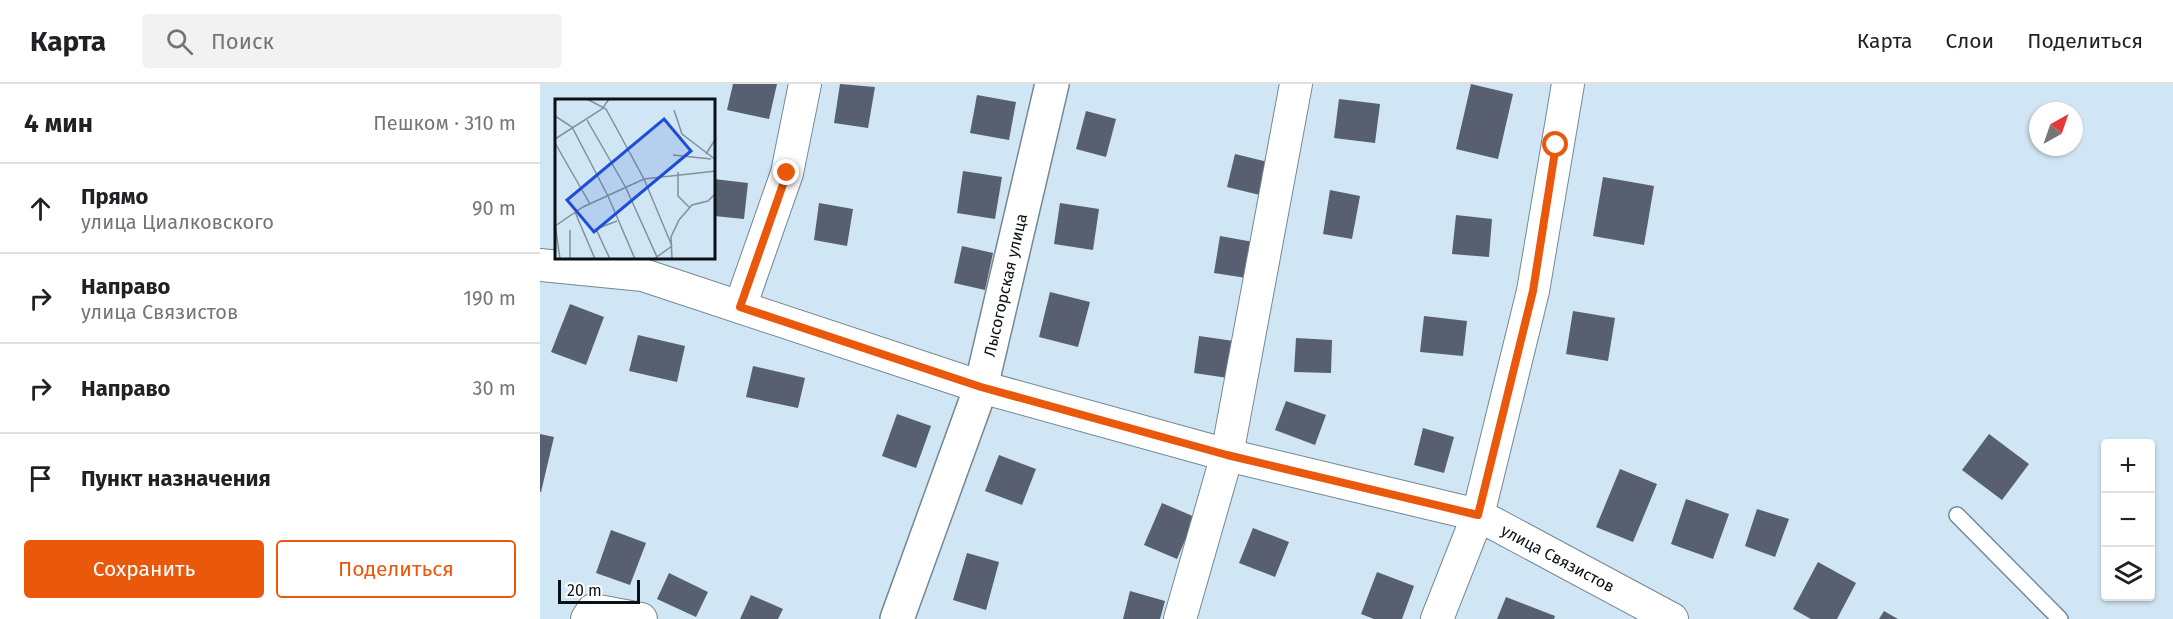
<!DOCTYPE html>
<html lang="ru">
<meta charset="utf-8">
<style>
body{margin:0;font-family:"Fira Sans",sans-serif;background:#f2f2f2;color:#202124}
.controls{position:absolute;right:18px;bottom:18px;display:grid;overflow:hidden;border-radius:6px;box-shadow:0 2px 4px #0004}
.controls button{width:54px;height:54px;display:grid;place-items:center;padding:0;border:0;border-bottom:2px solid #e0e0e0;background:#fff;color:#202124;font:30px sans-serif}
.compass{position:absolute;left:1489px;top:18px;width:54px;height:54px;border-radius:50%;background:#fff;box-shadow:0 2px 4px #0004;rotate:40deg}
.scale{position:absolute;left:18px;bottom:15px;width:82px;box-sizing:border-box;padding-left:6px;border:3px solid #0a1116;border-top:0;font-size:16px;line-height:21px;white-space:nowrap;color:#0a1116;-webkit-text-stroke:4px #fff;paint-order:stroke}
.stop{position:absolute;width:18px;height:18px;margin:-14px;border:4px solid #ea580c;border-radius:50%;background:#fff}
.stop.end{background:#ea580c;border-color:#fff;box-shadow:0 2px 6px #0008}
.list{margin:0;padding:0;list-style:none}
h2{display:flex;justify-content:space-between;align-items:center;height:78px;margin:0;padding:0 24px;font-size:26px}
h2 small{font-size:20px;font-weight:400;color:#757577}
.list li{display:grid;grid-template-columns:39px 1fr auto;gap:18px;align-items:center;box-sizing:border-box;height:90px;padding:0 24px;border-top:2px solid #e0e0e0}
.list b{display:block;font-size:22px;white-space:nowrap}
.list p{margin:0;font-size:20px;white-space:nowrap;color:#757577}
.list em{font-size:20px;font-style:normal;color:#757577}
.actions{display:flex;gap:12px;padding:18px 24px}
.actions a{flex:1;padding:14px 0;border:2px solid #ea580c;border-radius:6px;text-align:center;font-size:21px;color:#ea580c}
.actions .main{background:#ea580c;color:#fff}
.icon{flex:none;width:33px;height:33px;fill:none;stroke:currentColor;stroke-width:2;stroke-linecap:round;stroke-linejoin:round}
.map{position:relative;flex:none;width:1633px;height:535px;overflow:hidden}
header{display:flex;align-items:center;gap:36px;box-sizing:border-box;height:84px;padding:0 30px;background:#fff;border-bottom:2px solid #e0e0e0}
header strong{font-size:28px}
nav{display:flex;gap:33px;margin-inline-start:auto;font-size:21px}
.search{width:420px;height:54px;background:#f2f2f2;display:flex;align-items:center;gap:15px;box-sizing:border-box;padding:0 21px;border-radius:6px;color:#757577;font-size:22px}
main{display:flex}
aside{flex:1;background:#fff}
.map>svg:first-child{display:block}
.building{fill:#575f70}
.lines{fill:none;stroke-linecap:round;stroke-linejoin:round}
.lane-casing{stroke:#738794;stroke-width:18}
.street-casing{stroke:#738794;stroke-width:34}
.secondary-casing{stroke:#738794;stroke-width:36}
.lane{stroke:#fff;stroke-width:15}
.street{stroke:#fff;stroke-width:32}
.secondary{stroke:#fff;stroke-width:33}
.route{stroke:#ea580c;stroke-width:8}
.labels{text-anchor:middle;stroke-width:6;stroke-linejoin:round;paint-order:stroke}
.street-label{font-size:16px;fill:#0a1116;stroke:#fff}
.inset-road{fill:none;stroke:#81919b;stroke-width:1.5}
.view{fill:#1d4ed8;fill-opacity:0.15;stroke:#1d4ed8;stroke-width:3}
.inset-edge{fill:none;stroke:#0a1116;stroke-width:3}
</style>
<header>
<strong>Карта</strong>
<div class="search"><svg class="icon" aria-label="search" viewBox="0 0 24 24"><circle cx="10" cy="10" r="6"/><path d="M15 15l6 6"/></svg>Поиск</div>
<nav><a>Карта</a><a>Слои</a><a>Поделиться</a></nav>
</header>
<main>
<aside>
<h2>4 мин<small>Пешком · 310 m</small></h2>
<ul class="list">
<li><svg class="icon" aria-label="ahead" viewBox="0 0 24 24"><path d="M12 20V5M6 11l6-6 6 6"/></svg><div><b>Прямо</b><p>улица Циалковского</p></div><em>90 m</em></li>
<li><svg class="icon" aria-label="right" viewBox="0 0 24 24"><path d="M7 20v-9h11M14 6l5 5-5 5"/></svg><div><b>Направо</b><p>улица Связистов</p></div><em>190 m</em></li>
<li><svg class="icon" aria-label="right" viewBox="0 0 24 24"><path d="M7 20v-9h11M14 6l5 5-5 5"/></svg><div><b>Направо</b></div><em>30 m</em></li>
<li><svg class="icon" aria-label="arrive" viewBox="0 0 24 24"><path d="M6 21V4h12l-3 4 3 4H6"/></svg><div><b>Пункт назначения</b></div></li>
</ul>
<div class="actions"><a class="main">Сохранить</a><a>Поделиться</a></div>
</aside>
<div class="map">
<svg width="1633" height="535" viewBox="0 0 1633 535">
<rect width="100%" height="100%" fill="#d1e6f4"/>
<g class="building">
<polygon points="193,0 237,0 229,35 187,26"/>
<polygon points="300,0 335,3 328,44 294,39"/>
<polygon points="931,0 973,10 958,75 916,65"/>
<polygon points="437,11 476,18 469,56 430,49"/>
<polygon points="799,15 840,20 835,59 794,54"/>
<polygon points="546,27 576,35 566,73 536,65"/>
<polygon points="695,70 736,80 728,113 687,103"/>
<polygon points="423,87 462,93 455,135 417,129"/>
<polygon points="1063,93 1114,102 1104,161 1053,152"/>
<polygon points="174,95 208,99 204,135 174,132"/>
<polygon points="790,106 820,112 812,155 783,150"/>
<polygon points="279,119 313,125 307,162 274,156"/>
<polygon points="520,119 559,125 553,166 514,160"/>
<polygon points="916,131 952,135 949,173 912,170"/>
<polygon points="680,152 719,159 713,195 674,189"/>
<polygon points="422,162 453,169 445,206 414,199"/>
<polygon points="510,208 550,218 538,263 499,253"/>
<polygon points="30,220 64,233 46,281 11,268"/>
<polygon points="1033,227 1075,234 1068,277 1026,270"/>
<polygon points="884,232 927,237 923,272 880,268"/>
<polygon points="98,251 145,262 137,298 89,287"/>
<polygon points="659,252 694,257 688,294 654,289"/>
<polygon points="756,254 792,256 791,289 754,288"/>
<polygon points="213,282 265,294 258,324 206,313"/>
<polygon points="746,317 786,331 775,361 735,346"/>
<polygon points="357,330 391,342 376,384 342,372"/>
<polygon points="883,344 914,353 904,389 874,381"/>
<polygon points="0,350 14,353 1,408 0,408"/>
<polygon points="1449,350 1489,380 1462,416 1422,386"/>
<polygon points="459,371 496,385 482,421 445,407"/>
<polygon points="1080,385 1117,400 1093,458 1056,443"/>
<polygon points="1146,415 1189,430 1173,475 1131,460"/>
<polygon points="622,419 655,433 637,475 604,461"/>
<polygon points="1217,425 1249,435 1235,473 1205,462"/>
<polygon points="713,444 749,458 735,493 699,479"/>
<polygon points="71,446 106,459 90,501 56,489"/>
<polygon points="427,469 459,478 446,526 413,516"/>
<polygon points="1278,478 1316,499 1297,535 1271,535 1253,525"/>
<polygon points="837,488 874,502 862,535 834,535 821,530"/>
<polygon points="129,489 168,508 156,533 117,515"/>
<polygon points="590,507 625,517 620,535 583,535"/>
<polygon points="211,511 243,525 238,535 200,535"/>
<polygon points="966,513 1015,532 1014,535 957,535"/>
<polygon points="1344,527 1358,535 1339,535"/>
</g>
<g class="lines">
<g class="lane-casing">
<polyline id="lane" points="1417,431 1520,535"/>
</g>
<g class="street-casing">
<g id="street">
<polyline points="0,181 103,191 441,303 687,371 938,431 1132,535"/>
<polyline points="200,223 247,89 265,0"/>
<polyline points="47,535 53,526 101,535"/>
<polyline points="640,535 687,371 756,0"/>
<polyline points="897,535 938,431 993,207 1028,0"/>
</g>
</g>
<g class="secondary-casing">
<polyline id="secondary" points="357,535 441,303 512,0"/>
</g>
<use href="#lane" class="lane"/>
<use href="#street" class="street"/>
<use href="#secondary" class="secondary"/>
</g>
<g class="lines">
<polyline class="route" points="247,89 200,223 441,303 687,371 938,431 993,207 1016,61"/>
</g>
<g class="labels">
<g class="street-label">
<text transform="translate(465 201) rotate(-77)" y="6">Лысогорская улица</text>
<text transform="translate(1018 474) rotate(28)" y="6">улица Связистов</text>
</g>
</g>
<g transform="translate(15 15)">
<rect width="160" height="160" fill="#d1e6f4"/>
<path class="inset-road" d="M32,0l19,10 38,70 28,67M119,11l8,24 34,26M0,17l17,11 36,69 27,63M32,21l39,68 31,69M0,40l47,-30 7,-10M0,44l35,61M151,55l10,-16M118,56l38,4M123,73v24l12,12M20,113l20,47M0,125l5,35M0,127l28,-19 61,-28 72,-8M15,131v29M55,160l-14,-30 21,-8M99,160l18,-13M117,160l-1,-22 8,-17 13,-15 16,-4 8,-8"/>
<path class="view" d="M109,20l27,32 -97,81 -27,-32z"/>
<rect width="160" height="160" class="inset-edge"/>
</g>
</svg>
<div class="controls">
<button>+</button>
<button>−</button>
<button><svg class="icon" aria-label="layers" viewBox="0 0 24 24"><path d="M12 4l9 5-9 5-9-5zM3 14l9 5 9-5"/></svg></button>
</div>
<svg class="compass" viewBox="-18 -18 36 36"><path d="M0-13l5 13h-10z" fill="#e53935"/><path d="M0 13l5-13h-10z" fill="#757577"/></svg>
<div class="scale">20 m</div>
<div class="stop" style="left:1016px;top:61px"></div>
<div class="stop end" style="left:247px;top:89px"></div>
</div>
</main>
